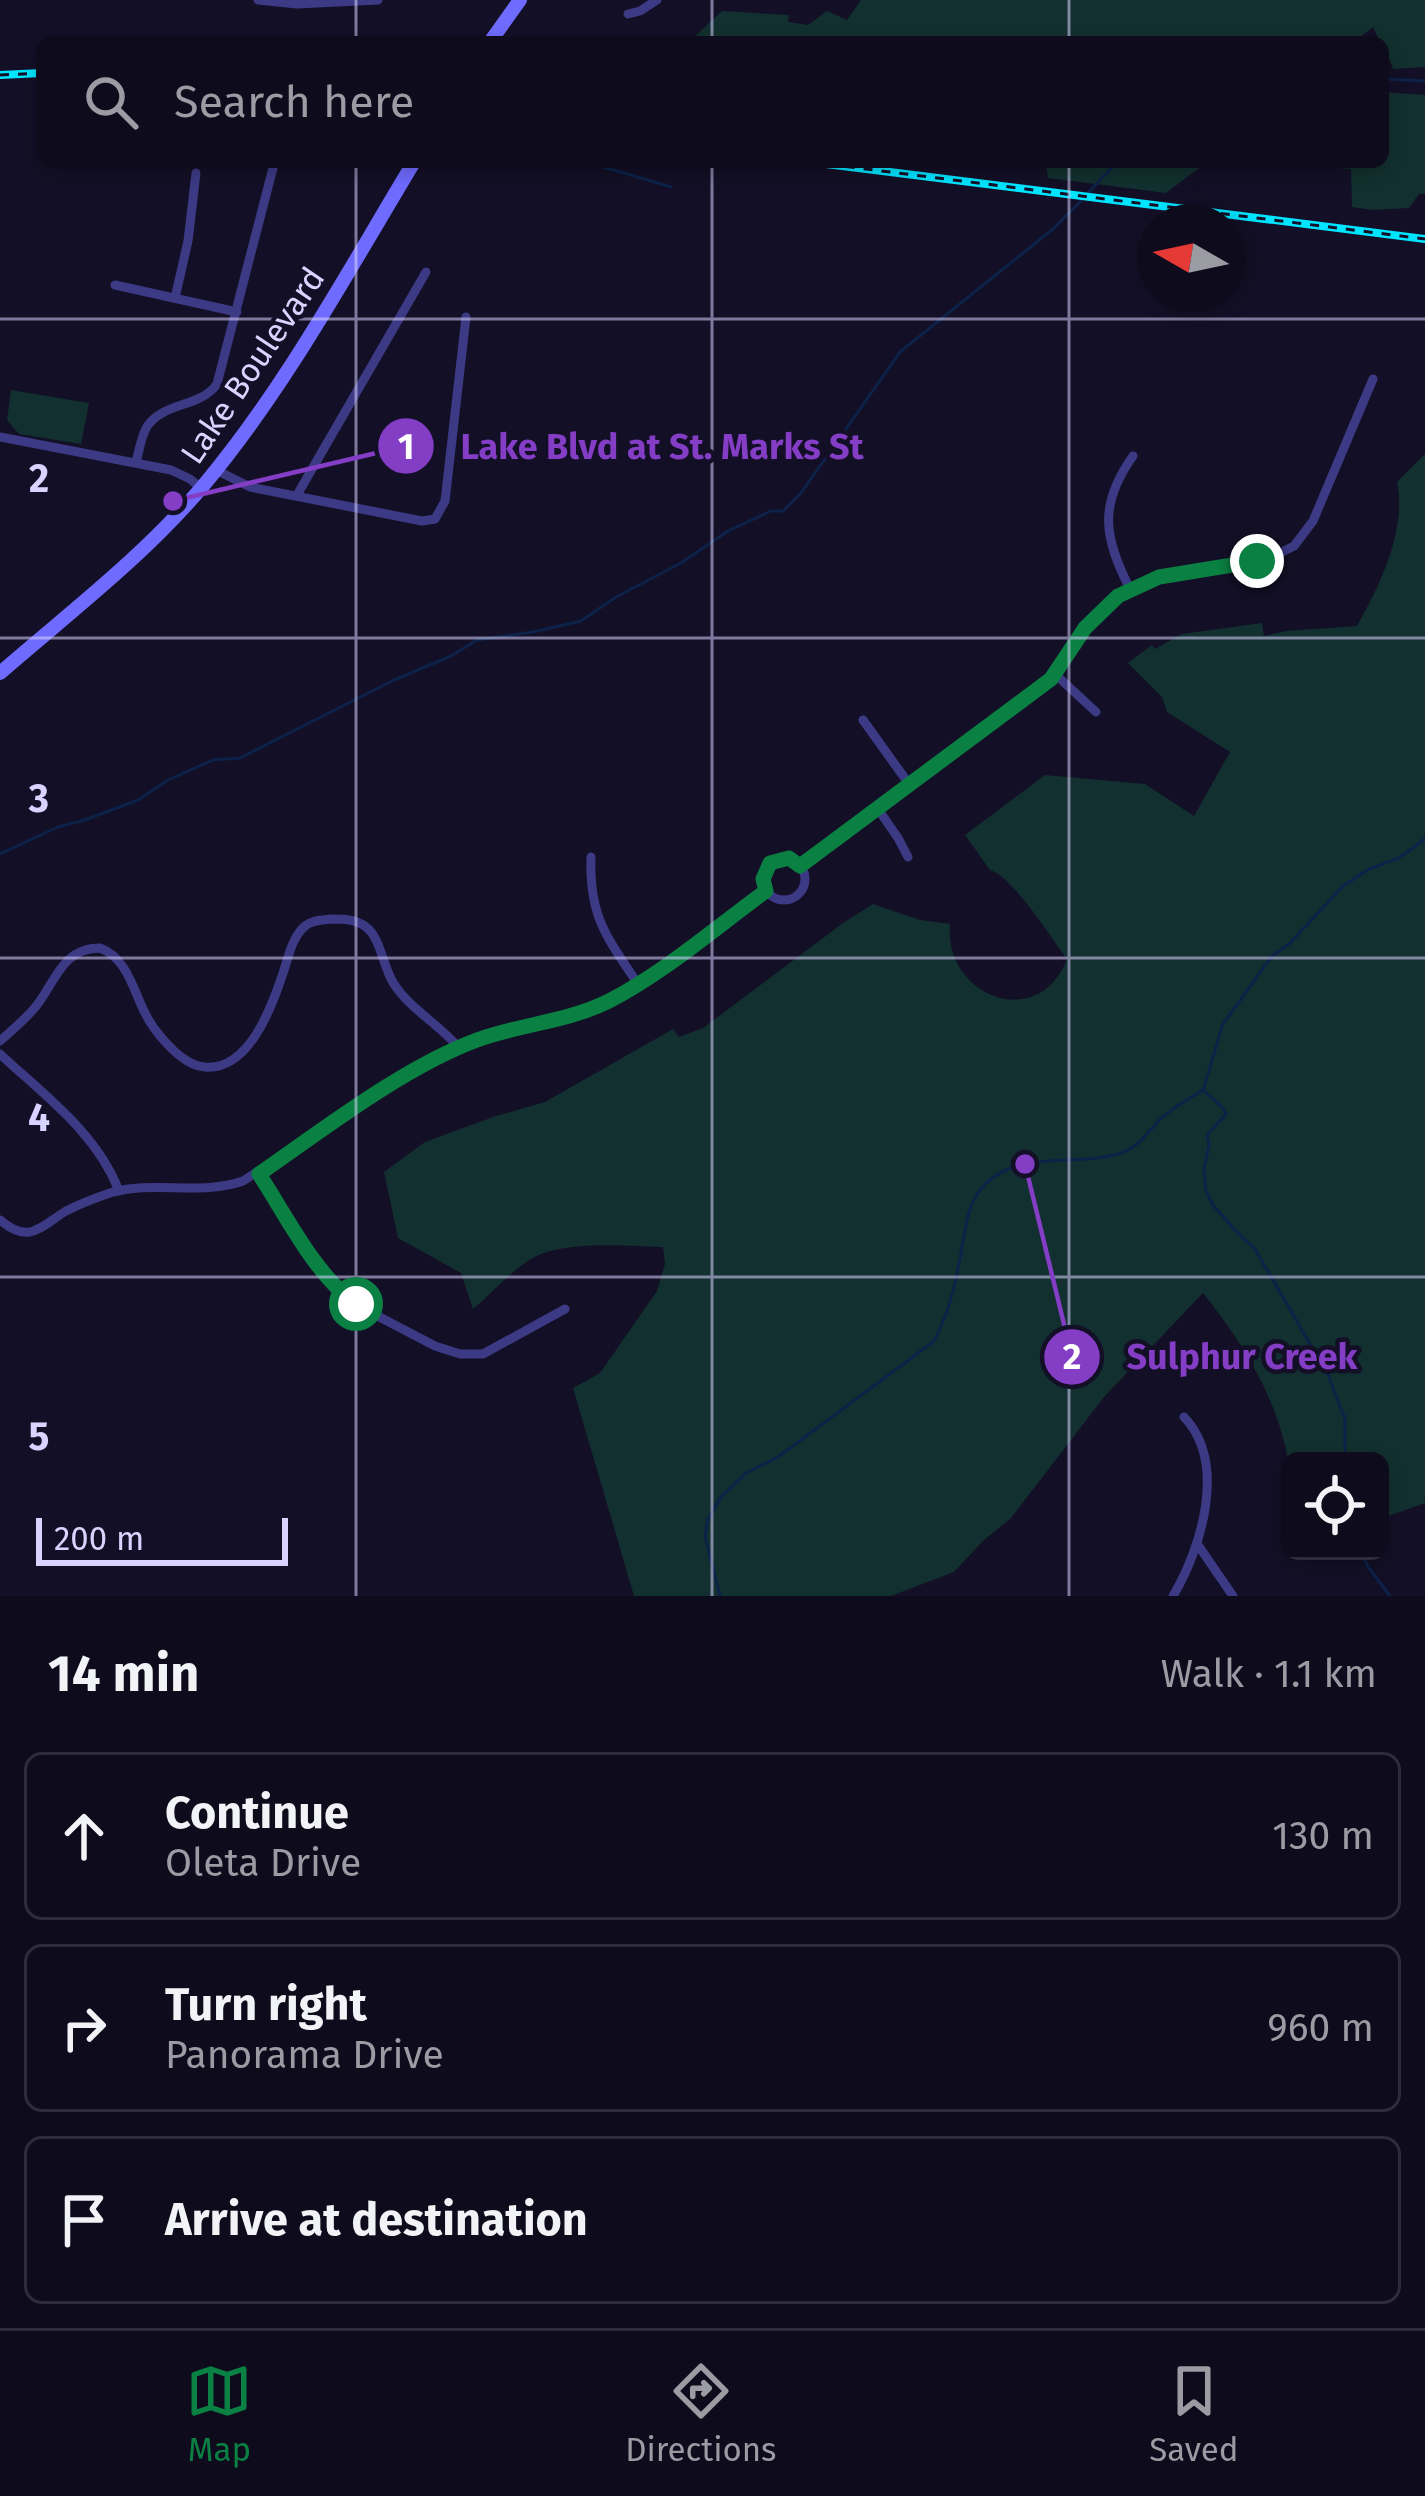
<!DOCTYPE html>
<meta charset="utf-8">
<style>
body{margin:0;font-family:"Fira Sans",sans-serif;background:#171425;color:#f1f3f6}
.controls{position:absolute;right:36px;bottom:36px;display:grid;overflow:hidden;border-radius:18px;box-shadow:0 6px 18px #0003}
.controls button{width:108px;height:108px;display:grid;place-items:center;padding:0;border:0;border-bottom:3px solid #2e2b3b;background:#0e0b1c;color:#f1f3f6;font:60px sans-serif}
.compass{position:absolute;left:1137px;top:204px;width:108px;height:108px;border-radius:50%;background:#0e0b1c;box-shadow:0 6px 18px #0003;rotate:279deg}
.scale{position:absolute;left:36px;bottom:30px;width:252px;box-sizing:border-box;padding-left:12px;border:6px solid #d9d4ff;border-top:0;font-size:33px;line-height:42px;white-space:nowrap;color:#d9d4ff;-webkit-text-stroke:9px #130f26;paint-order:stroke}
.stop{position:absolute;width:36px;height:36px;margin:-27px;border:9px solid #0b8043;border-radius:50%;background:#fff}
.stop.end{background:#0b8043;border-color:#fff;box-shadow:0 3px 12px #0008}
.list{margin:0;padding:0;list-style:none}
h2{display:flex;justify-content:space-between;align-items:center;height:156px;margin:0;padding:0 48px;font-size:51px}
h2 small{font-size:39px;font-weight:400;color:#9b9ba3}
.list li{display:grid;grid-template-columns:78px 1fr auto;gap:36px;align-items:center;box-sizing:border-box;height:168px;margin:0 24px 24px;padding:0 24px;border:3px solid #2e2b3b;border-radius:18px}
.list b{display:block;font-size:45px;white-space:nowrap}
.list p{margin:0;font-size:39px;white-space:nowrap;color:#9b9ba3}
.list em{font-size:39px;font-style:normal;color:#9b9ba3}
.icon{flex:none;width:66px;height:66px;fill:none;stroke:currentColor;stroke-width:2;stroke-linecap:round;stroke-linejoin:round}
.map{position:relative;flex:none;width:1425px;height:1596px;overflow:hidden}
.search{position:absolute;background:#0e0b1c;box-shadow:0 6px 18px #0003;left:36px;right:36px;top:36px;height:132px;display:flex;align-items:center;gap:30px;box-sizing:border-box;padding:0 42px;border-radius:18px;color:#9b9ba3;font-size:45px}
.sheet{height:732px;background:#0e0b1c}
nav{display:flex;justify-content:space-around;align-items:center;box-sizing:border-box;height:168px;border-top:3px solid #2e2b3b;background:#0e0b1c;font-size:33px;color:#9b9ba3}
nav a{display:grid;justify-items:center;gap:6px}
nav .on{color:#0b8043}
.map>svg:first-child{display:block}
.green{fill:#12302f}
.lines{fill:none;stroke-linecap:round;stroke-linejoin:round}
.stream{stroke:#0c2248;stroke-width:3}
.street{stroke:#3d3a85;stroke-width:9}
.secondary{stroke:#6f6bff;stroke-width:14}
.rail-casing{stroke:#00e5ff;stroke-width:8}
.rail{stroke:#130f26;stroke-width:3;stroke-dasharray:9;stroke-linecap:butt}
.route{stroke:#0b8043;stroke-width:15}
.grid{fill:none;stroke:#d9d4ff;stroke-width:3;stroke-opacity:0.55}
.labels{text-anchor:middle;stroke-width:9;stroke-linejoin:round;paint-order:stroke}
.street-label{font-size:33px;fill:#d9d4ff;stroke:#130f26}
.grid-label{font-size:39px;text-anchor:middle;font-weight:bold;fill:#d9d4ff;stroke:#130f26;stroke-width:9;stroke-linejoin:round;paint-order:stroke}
.leader{fill:none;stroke:#843dc5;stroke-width:4.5}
.callout-dot{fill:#843dc5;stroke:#130f26;stroke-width:4.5}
.mark-label{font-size:36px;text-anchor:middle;font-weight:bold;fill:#fff}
.callout-label{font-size:36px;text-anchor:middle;font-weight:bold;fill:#843dc5;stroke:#130f26;stroke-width:9;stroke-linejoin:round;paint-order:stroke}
</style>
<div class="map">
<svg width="1425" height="1596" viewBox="0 0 1425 1596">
<rect width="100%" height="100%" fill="#130f26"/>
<g class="green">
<polygon points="861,0 1425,0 1425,67 1393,69 1383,42 1380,42 1373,27 1354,42 689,42 722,11 789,15 788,22 808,25 827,11 847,20"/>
<polygon points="1383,92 1425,95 1425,194 1419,194 1409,208 1373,210 1352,207 1351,169 1266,162 1383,162"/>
<polygon points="1046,162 1207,162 1166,193 1048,178"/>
<polygon points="11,390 89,403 81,444 19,434 7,420"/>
<path d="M1425,454v1049l-45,16v-58h-90v14c-7,-68 -45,-130 -87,-182l-99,104 -93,121 -28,23 -29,31 -63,24h-257l-61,-208 27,-15 57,-82 8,-27 -2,-17c-36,-1 -101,-7 -132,12 -21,13 -39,34 -58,50l-12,-36 -63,-35 -14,-66 41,-30 68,-25 52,-15 128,-73 6,8 24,-9 140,-105 30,-19 47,16 30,4c-7,71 88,110 117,35 -16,-21 -54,-82 -77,-89l-25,-35 80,-60 100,9 49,32 36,-64 -63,-40 -5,-15 -34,-34 24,-18 3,4 27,-15 80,-11 2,13 22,-5 71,-5c23,-41 50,-96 40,-144z"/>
</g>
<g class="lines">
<g class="stream">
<polyline points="1383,79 1425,81"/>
<polyline points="587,162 671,187"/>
<polyline points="1088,193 1117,162"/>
<polyline points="0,854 58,827 85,820 138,800 168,780 213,760 240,758 394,680 451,656 477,640 533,632 581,621 616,597 681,563 728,531 771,511 783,511 801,493 900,352 1053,229 1081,201"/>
<polyline points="1203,1090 1223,1108 1226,1114 1207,1135 1209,1145 1204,1169 1206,1191 1213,1205 1236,1231 1255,1249 1328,1375 1345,1419 1345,1461"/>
<polyline points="1361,1551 1368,1567 1390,1596"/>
<path d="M720,1596l-15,-60 3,-17 13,-22 25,-24 32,-16 155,-115c14,-24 21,-51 26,-78 5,-23 6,-52 19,-71 34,-48 101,-24 146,-41 19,-8 26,-25 41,-37 11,-9 25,-17 38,-25l20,-66 49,-68 18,-13 53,-57 26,-17 30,-11 26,-19"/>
</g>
<g class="street">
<polyline points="258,0 297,4 378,0"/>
<polyline points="628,14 640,11 657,0"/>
<polyline points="115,285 237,312"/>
<polyline points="175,298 188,241 196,173"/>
<polyline points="0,437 171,470 190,479 201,488"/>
<path d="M136,463c3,-12 5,-28 12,-38 17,-23 53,-18 69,-41l57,-220"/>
<polyline points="216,470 250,487 422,521 435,519 445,501 466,317"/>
<polyline points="297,495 426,272"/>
<path d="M1130,589c-26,-51 -32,-84 3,-133"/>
<polyline points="1056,675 1096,712"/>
<polyline points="863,720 909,784"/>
<polyline points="878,809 898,838 908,857"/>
<path d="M591,857c-2,59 15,79 47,127"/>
<circle cx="784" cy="879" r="21"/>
<polyline points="800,866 1051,679 1085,628 1101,610 1130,589 1178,573 1257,561 1274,556 1294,546 1313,521 1373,379"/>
<path d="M0,1041c13,-12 26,-22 37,-36 19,-25 26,-57 63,-57 30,11 34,49 50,74 6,10 14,19 23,28 9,8 19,16 32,17 43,4 66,-58 77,-91 6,-16 9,-38 23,-50 7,-6 17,-6 26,-7 12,0 25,0 35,8 15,11 17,41 28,57 16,25 46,41 65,64"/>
<path d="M0,1054c44,41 97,79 119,137"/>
<polyline points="259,1174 322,1269 339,1291 368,1311 435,1346 460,1354 483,1354 565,1309"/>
<path d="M0,1220c29,25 40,7 66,-9 14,-7 29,-13 44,-18 43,-13 91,3 133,-12l177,-113 39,-20 37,-13 72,-18 47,-20 23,-13 129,-93"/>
<polyline points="1198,1545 1233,1596"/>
<path d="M1173,1596c28,-47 55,-133 11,-179"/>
</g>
<g class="secondary">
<polyline points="490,42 520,0"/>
<path d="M0,673c69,-60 144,-117 203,-187 83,-99 145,-215 211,-324"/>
</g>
<g class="rail-casing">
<g id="rail">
<polyline points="0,75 42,73"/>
<polyline points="810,162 1425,239"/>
</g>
</g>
<use href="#rail" class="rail"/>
</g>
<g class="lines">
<path class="route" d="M356,1304c-41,-29 -70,-89 -97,-130 65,-45 145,-107 218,-134 44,-16 90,-18 132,-39 56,-29 106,-73 157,-110l-3,-12 7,-16 19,-5 11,8 251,-187 34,-51 33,-32 41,-19 98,-16"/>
</g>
<path class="grid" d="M356,0v42M712,0v42M1069,0v42M356,162v1434M712,162v1434M1069,162v1434M0,319h1425M0,638h1425M0,958h1425M0,1277h1425"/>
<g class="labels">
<g class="street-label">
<text transform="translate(252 365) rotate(-56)" y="12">Lake Boulevard</text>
</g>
</g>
<g class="grid-label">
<text x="39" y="492">2</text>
<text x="39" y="812">3</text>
<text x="39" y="1131">4</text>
<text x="39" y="1450">5</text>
</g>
<path class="leader" d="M173 501L406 446M1025 1164L1072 1357"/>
<g class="callout-dot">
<circle cx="173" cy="501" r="12"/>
<circle cx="1025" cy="1164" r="12"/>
<circle cx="406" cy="446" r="30"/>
<circle cx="1072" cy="1357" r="30"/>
</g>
<g class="mark-label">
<text x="406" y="459">1</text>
<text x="1072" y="1369">2</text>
</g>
<g class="callout-label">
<text x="662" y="459">Lake Blvd at St. Marks St</text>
<text x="1242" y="1369">Sulphur Creek</text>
</g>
</svg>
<div class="controls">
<button><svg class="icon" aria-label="locate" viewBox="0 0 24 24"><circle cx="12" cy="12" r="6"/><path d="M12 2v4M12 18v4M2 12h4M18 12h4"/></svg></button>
</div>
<svg class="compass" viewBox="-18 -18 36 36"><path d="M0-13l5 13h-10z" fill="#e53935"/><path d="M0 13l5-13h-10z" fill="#9b9ba3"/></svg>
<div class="scale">200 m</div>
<div class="stop" style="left:356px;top:1304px"></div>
<div class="stop end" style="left:1257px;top:561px"></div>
<div class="search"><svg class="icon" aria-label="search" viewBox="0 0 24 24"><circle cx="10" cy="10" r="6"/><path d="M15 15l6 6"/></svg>Search here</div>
</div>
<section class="sheet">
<h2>14 min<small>Walk · 1.1 km</small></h2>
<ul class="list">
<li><svg class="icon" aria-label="ahead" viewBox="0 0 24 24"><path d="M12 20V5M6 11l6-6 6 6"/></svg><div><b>Continue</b><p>Oleta Drive</p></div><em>130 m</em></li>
<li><svg class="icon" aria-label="right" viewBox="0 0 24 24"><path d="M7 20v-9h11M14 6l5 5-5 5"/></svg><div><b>Turn right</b><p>Panorama Drive</p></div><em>960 m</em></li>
<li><svg class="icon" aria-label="arrive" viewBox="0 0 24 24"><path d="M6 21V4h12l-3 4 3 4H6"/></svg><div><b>Arrive at destination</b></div></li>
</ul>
</section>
<nav>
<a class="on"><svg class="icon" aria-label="map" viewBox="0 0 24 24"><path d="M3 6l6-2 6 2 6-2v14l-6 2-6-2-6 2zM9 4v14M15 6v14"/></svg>Map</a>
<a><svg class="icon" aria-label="directions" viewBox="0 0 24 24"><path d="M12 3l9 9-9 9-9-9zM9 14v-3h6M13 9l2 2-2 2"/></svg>Directions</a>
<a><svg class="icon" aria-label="saved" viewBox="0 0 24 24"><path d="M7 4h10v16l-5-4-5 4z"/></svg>Saved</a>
</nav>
